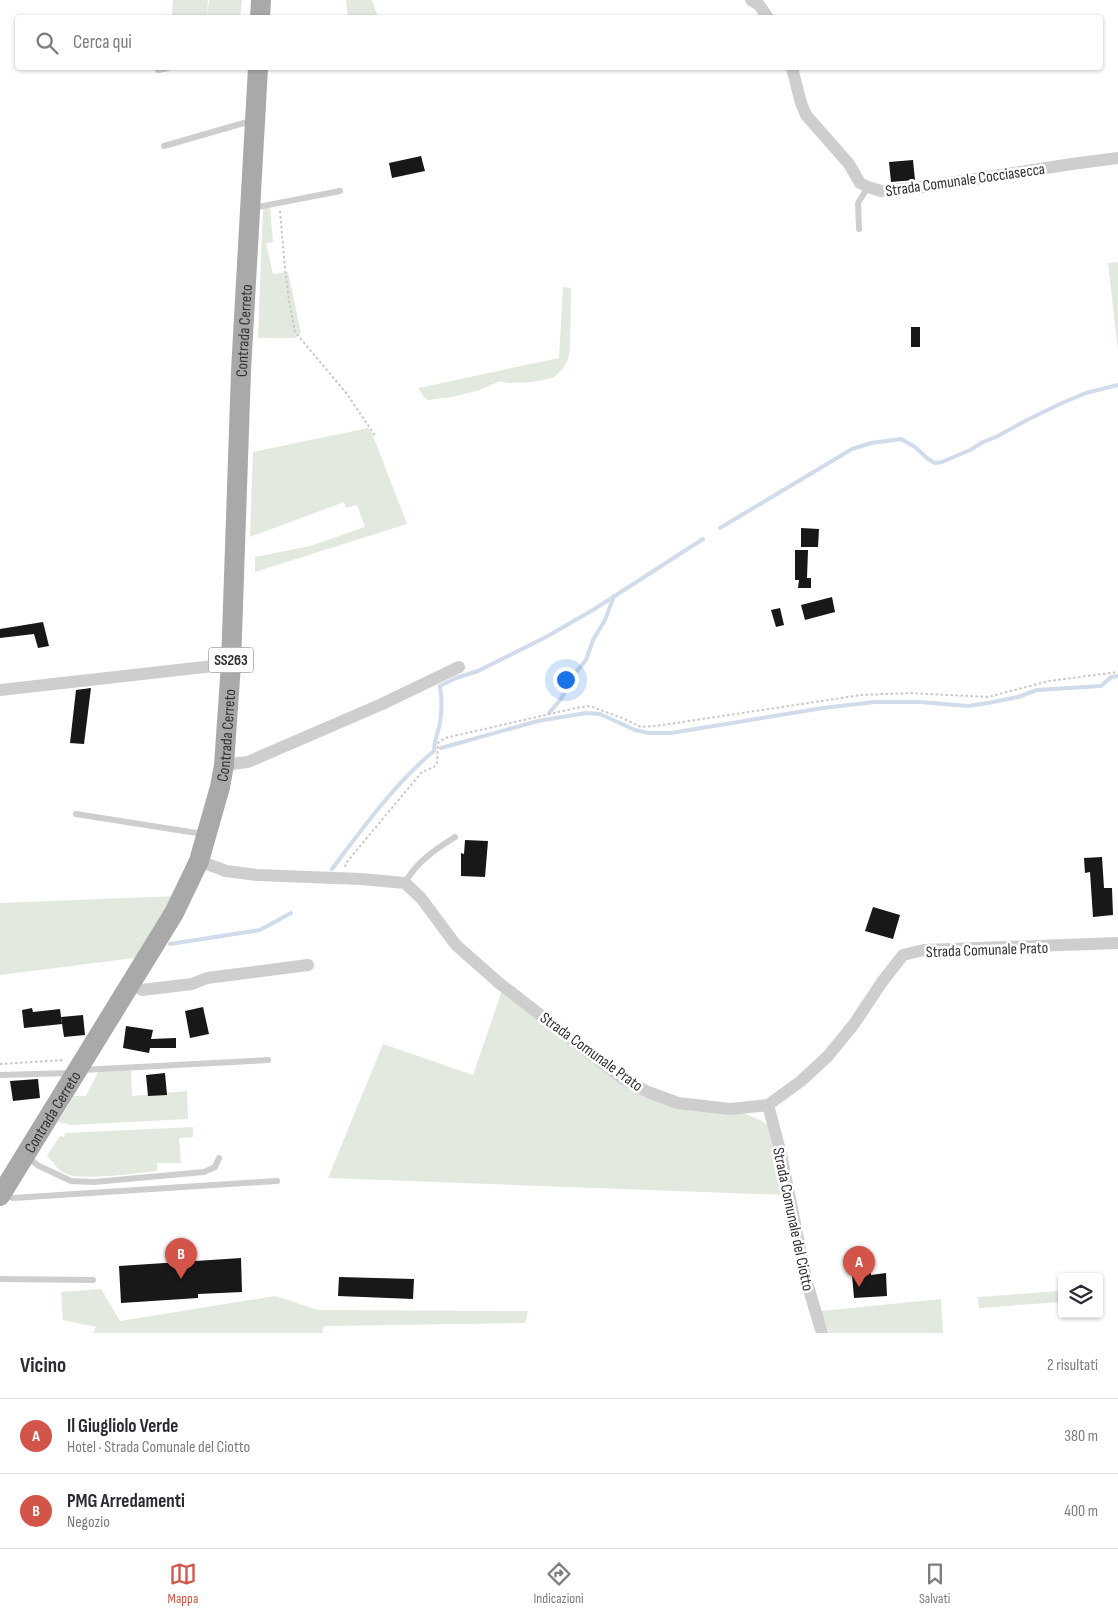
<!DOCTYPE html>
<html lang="it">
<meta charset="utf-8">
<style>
body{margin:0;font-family:"Sofia Sans Condensed",sans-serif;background:#f2f2f3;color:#2b2b33}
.controls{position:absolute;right:15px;bottom:15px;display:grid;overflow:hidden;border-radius:5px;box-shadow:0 1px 4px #0004}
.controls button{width:45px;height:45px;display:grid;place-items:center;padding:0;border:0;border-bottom:1px solid #e1e1e2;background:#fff;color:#2b2b33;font:25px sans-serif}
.you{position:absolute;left:565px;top:679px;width:18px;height:18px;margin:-12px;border:4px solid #fff;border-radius:50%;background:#1a73e8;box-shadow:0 0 0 8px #1a73e833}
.badge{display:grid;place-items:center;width:32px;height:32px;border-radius:50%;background:#d35449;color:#fff;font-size:16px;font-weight:700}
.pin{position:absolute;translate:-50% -41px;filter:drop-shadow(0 1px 2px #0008)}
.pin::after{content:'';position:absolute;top:26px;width:18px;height:15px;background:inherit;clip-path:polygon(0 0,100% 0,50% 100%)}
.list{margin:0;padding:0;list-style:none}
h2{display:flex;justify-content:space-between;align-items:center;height:65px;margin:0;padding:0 20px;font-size:21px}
h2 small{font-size:16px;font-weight:400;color:#7c7c81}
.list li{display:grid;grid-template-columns:32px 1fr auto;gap:15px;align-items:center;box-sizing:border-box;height:75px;padding:0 20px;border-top:1px solid #e1e1e2}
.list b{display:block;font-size:19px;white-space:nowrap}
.list p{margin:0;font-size:16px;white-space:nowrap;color:#7c7c81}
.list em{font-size:16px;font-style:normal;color:#7c7c81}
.icon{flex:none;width:28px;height:28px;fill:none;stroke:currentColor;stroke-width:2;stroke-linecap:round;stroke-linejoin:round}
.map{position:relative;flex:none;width:1118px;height:1333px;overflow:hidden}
.search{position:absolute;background:#fff;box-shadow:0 1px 4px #0004;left:15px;right:15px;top:15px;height:55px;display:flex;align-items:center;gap:12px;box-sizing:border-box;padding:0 18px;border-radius:5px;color:#7c7c81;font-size:19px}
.sheet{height:215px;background:#fff}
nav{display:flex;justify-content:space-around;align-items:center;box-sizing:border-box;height:70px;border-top:1px solid #e1e1e2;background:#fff;font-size:14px;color:#7c7c81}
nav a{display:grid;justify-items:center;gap:2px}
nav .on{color:#d35449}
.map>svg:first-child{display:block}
.green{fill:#e2e9de}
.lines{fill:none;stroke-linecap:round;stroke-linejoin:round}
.stream{stroke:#d0dcea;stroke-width:4}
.building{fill:#181818}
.path{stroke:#c8c8c8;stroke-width:2;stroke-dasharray:2.5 2.5;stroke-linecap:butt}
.lane{stroke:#cecece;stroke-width:6}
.street{stroke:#cecece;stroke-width:12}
.primary{stroke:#a9a9a9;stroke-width:20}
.labels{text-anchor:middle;stroke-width:5;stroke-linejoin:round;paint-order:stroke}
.shield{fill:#fff;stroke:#6f6f6f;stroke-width:1}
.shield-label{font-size:15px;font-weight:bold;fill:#313131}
.street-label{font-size:16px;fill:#313131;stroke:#fff}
</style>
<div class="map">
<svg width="1118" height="1333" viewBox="0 0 1118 1333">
<rect width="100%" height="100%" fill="#fff"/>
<g class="green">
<polygon points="173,0 208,0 207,17 172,17"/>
<polygon points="209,0 242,0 240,17 207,17"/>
<polygon points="346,0 372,0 378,17 348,17"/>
<polygon points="263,208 270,208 273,242 266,243 273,274 288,272 301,333 295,338 258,338"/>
<polygon points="1118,262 1118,351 1108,263"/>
<polygon points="563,287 571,288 570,348 568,360 562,370 553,378 532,382 508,383 500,381 480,390 452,397 428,400 424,397 418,388 559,358"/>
<polygon points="368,428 372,433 407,524 255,572 255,557 310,546 365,527 357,505 346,508 344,502 250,537 253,452"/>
<polygon points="177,896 142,957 0,975 0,903"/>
<polygon points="503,988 641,1092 743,1113 760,1120 769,1126 786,1195 328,1178 383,1044 473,1075"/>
<polygon points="131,1069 132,1096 187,1091 188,1119 71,1125 58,1122 74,1096 86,1096 99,1070"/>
<path d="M193,1127v10l-14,1 2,25h-24v8c-20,2 -74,10 -90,3 -10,-3 -13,-12 -20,-18l13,-20 4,1 1,-4z"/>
<polygon points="101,1289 120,1321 275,1296 318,1310 528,1311 525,1323 324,1326 322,1333 93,1333 96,1327 63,1320 61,1292"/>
<polygon points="1059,1291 1061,1302 979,1308 978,1297"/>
<polygon points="941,1299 943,1333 829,1333 821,1311"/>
</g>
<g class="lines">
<g class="stream">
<polyline points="720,528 852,449 871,443 901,439 915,447 928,459 935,463 942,462 970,450 983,442 996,437 1027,420 1062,403 1086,393 1118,385"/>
<polyline points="549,713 561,699 576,672 586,660 593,640 605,620 614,596"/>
<polyline points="441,748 538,721 586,713 600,714 635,730 649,733 671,733 823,708 875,702 920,702 968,706 988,703 1018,697 1037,690 1101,686 1111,677 1118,676"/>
<path d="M332,869c30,-40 63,-86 102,-118 0,-10 4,-18 6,-28 2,-12 2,-25 0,-37l16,-8 22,-7 68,-34 47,-27 110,-71"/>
<polyline points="170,944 260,930 291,913"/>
</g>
</g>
<g class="building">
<polygon points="421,156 425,171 392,178 389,163"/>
<polygon points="913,160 915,180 891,182 889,162"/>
<rect x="911" y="327" width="9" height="20"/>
<polygon points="801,528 819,529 818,547 801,547"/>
<polygon points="795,550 808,550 807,578 811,578 811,588 798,588 799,580 795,580"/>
<polygon points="832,597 835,612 805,620 801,605"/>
<polygon points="780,608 784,625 776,627 771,610"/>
<polygon points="43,622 49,646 38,648 34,634 0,638 0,629"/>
<polygon points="91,688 84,744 70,743 76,690"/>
<polygon points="465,840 488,841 485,877 461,876 461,853 464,854"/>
<polygon points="1102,857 1104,888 1112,888 1113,915 1093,917 1090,872 1085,873 1084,858"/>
<polygon points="873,907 900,915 893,939 865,931"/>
<polygon points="203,1007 209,1034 190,1038 185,1011"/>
<polygon points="32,1008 33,1012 60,1009 62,1024 24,1028 22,1010"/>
<polygon points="83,1015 85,1035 64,1037 61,1017"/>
<polygon points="126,1026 153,1030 151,1039 176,1038 176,1048 150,1048 149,1053 123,1048"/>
<polygon points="165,1073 167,1095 148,1096 146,1075"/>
<polygon points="38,1079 40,1098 13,1101 10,1081"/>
<polygon points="241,1258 242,1292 198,1294 198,1298 121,1303 119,1266"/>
<polygon points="871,1273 871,1275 886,1273 887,1296 854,1298 852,1275"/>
<polygon points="339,1277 414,1279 413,1299 338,1296"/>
</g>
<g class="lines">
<g class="path">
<polyline points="280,211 285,268 289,300 295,332 347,394 376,437"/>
<polyline points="345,867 346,863 411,785 422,772 434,767 437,763 438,743 445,738 576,708 590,706 622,718 641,727 656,726 861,695 910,693 988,697 1049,681 1118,672"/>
<polyline points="0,1064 65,1060"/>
</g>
<g class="lane">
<polyline points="158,70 168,68"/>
<polyline points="164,146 251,121"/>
<polyline points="253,208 340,191"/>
<polyline points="859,229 858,203 868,187"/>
<polyline points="76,814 203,834"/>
<path d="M405,883c11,-21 31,-34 50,-46"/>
<polyline points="82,1070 268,1060"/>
<polyline points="0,1075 71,1073"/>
<polyline points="28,1158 39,1166 71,1181 94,1182 204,1172 215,1167 219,1158"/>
<polyline points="5,1195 13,1198 277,1181"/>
<polyline points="0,1279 93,1280"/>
</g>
<g class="street">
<polyline points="751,0 759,5 768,18"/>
<polyline points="792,68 801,103 806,115 849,164 860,183 868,187 881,191 923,187 1072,164 1118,158"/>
<polyline points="0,690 231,664"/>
<polyline points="224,765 248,762 382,704 459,667"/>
<polyline points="199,861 226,871 257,875 361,879 405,883 421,898 456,945 499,983 622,1078 648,1092 678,1103 730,1109 768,1105 801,1081 828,1056 854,1024 882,982 903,955 924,950 1118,943"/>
<polyline points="130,984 142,990 192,984 207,978 308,965"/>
<polyline points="768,1105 781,1154 807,1283 822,1333"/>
</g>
<g class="primary">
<polyline points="260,18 261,0"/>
<path id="s1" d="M0,1196l174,-283 25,-52 21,-74 4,-22 7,-101 10,-293 17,-303"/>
</g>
</g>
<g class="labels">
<rect class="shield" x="208.5" y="647.5" width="45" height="25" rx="4"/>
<g class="shield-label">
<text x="231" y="665">SS263</text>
</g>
<g class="street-label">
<text transform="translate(965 179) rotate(-8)" y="6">Strada Comunale Cocciasecca</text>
<text dy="6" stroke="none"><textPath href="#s1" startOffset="924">Contrada Cerreto</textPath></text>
<text dy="6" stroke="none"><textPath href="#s1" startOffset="519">Contrada Cerreto</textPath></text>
<text transform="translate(987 949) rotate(-2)" y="6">Strada Comunale Prato</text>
<text transform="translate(592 1051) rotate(36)" y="6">Strada Comunale Prato</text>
<text dy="6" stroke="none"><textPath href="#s1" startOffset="99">Contrada Cerreto</textPath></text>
<text transform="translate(794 1219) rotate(78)" y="6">Strada Comunale del Ciotto</text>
</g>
</g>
</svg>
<div class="controls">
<button><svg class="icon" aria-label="layers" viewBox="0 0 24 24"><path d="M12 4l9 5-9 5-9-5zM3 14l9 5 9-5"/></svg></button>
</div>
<div class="you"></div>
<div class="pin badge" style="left:859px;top:1287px">A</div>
<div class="pin badge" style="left:181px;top:1279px">B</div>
<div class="search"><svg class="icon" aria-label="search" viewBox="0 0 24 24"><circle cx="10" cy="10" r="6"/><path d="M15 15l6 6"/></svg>Cerca qui</div>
</div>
<section class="sheet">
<h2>Vicino<small>2 risultati</small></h2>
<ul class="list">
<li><span class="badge">A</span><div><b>Il Giugliolo Verde</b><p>Hotel · Strada Comunale del Ciotto</p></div><em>380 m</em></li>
<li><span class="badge">B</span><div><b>PMG Arredamenti</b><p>Negozio</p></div><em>400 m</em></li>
</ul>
</section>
<nav>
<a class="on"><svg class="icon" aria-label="map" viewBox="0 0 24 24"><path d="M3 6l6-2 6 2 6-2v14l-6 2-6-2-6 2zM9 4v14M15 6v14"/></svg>Mappa</a>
<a><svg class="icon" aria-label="directions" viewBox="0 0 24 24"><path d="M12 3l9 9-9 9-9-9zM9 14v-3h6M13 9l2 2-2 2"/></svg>Indicazioni</a>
<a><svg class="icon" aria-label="saved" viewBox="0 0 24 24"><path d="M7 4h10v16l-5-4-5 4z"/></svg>Salvati</a>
</nav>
